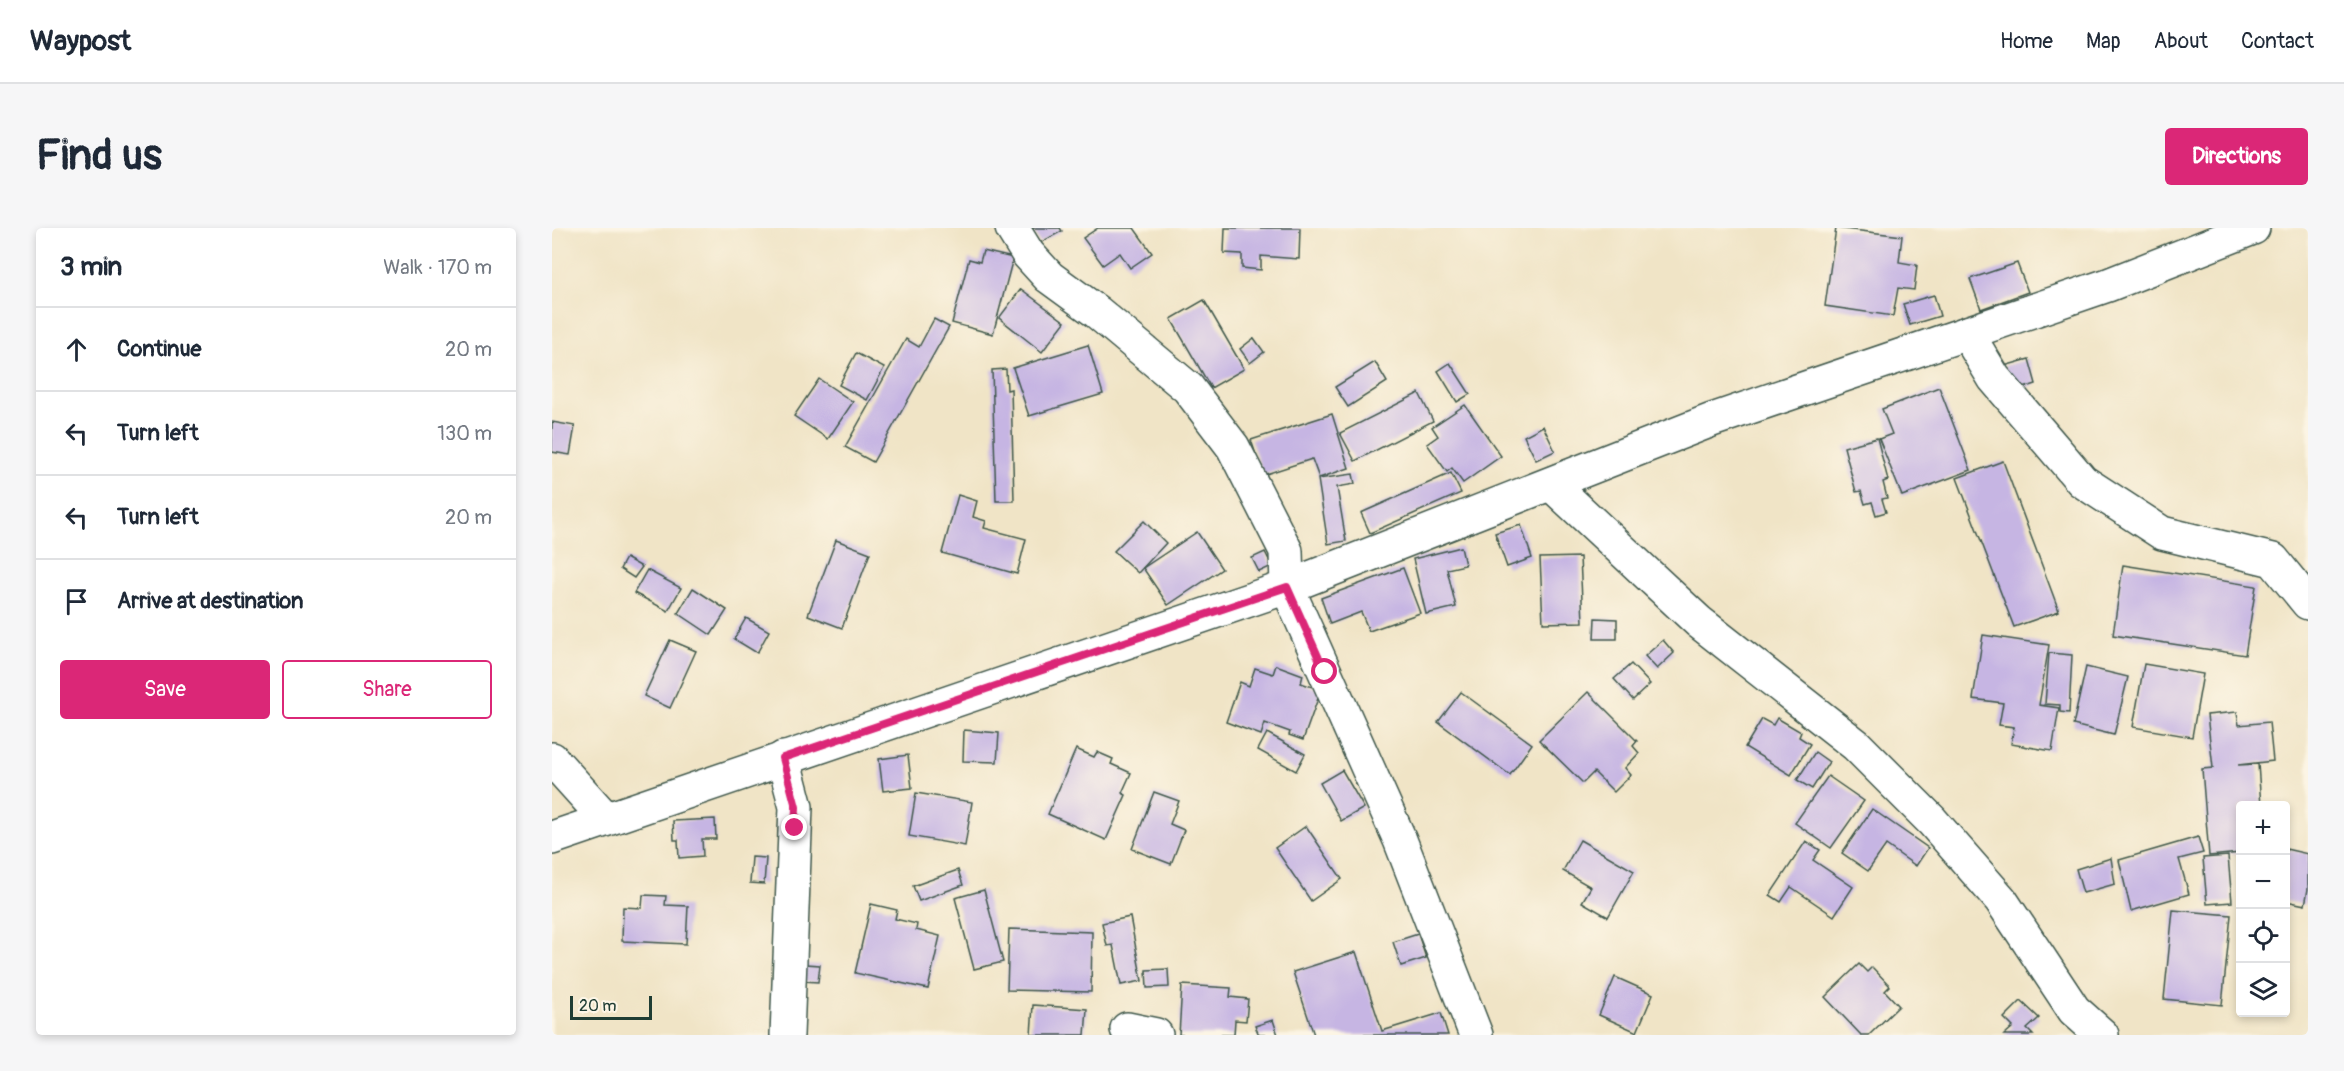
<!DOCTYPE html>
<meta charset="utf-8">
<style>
body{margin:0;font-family:Pangolin,sans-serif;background:#f6f6f7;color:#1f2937}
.controls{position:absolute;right:18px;bottom:18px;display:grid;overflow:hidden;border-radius:6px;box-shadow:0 3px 9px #0003}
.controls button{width:54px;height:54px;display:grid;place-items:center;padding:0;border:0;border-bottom:2px solid #e0e1e3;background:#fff;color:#1f2937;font:30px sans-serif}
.scale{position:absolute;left:18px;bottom:15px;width:82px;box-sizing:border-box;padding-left:6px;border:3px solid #1f3d34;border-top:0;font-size:16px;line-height:21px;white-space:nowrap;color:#1f3d34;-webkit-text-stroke:4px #fcf5e5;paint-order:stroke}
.stop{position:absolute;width:18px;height:18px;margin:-14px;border:4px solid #db2777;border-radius:50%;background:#fff}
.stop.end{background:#db2777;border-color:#fff;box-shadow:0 2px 6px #0008}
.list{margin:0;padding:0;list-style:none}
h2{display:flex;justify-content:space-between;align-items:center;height:78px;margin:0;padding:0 24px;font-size:26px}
h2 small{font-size:20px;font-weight:400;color:#747a83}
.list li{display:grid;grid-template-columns:39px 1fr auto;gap:18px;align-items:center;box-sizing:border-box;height:84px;padding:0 24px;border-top:2px solid #e0e1e3}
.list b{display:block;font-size:22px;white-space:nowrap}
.list em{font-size:20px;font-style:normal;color:#747a83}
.actions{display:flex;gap:12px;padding:18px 24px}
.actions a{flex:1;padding:14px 0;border:2px solid #db2777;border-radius:6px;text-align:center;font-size:21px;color:#db2777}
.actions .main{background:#db2777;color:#fff}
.icon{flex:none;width:33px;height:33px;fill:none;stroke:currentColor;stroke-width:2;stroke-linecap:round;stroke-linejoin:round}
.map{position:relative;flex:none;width:1756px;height:807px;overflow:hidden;border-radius:6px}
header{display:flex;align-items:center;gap:36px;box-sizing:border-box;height:84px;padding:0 30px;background:#fff;border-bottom:2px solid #e0e1e3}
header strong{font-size:28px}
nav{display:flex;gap:33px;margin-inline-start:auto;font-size:21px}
.intro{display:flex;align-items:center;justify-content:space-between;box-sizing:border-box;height:144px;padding:0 36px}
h1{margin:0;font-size:42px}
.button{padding:15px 27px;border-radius:6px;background:#db2777;color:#fff;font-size:21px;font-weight:700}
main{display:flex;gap:36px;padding:0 36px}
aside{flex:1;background:#fff;border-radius:6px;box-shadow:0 3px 9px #0003}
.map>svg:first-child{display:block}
.building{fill:#c6b5e3}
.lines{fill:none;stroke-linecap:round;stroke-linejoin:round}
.minor-casing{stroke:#3e564a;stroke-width:36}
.tertiary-casing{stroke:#3e564a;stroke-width:36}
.minor{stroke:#fff;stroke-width:33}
.tertiary{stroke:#fff;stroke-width:33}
.route{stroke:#db2777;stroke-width:8}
</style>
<header>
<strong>Waypost</strong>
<nav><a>Home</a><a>Map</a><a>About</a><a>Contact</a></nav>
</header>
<div class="intro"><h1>Find us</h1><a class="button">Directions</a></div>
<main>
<aside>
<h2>3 min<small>Walk · 170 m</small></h2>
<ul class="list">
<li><svg class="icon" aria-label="ahead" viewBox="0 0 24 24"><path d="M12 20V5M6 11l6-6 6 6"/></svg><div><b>Continue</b></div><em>20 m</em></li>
<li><svg class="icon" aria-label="left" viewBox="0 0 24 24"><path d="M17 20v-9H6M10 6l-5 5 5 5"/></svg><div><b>Turn left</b></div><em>130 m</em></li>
<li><svg class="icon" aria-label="left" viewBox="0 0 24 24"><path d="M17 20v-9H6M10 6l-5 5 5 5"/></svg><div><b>Turn left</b></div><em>20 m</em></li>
<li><svg class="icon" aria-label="arrive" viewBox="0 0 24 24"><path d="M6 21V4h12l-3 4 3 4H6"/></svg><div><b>Arrive at destination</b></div></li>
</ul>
<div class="actions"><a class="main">Save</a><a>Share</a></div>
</aside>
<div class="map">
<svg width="1756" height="807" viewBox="0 0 1756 807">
<rect width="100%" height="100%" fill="#fcf5e5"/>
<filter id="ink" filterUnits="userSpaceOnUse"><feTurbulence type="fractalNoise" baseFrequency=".0167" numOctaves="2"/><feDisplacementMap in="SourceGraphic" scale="12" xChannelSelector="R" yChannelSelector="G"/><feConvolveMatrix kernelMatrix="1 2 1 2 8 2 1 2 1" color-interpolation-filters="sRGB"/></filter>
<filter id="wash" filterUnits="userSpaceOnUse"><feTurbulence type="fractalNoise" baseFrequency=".008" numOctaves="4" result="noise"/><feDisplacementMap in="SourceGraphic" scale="24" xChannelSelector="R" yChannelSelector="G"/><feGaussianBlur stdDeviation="1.35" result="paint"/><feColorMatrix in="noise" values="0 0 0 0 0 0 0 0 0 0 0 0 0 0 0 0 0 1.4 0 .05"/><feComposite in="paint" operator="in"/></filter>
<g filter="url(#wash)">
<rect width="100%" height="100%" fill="#f0e4c6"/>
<g id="blocks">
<g class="building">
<polygon points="480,0 508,0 510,3 488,15"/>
<polygon points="546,0 582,0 600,25 578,40 568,25 551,37 531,10"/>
<polygon points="673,0 748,0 747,31 709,28 709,42 690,40 690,26 672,25"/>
<polygon points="1284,0 1350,8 1347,34 1365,37 1362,62 1346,60 1341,88 1273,78"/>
<polygon points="431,23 461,30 441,106 400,95 417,31 428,34"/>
<polygon points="1465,35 1476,64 1429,81 1418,51"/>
<polygon points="469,61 513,94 490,124 447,90"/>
<polygon points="1382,67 1388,88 1358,97 1351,76"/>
<polygon points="652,72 692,141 659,160 619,91"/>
<polygon points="382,91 397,99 321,234 293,219 354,111 367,119"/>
<polygon points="702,110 712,124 698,135 688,121"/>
<polygon points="536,117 551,166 477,188 461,140"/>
<polygon points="304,125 332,140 315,172 287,157"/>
<polygon points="1477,131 1484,156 1459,164 1452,138"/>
<polygon points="823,134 835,154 796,179 783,159"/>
<polygon points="898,135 918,166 905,174 886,143"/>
<polygon points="454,141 455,162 459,161 462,273 444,273 440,142"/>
<polygon points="267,151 301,174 276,211 242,188"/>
<polygon points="1387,159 1419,242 1350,268 1327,211 1340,206 1330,181"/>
<polygon points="867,165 881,193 803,233 788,205"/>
<polygon points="913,177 949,228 911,255 900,240 895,244 875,216 886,208 880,199"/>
<polygon points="780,186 797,240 767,250 760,231 711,247 699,212"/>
<polygon points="0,194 23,198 18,227 0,224"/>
<polygon points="991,198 1003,223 984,232 972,208"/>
<polygon points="1325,210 1336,252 1331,254 1335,270 1330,271 1334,284 1324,287 1320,274 1313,276 1309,263 1304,264 1292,219"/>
<polygon points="1451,233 1507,383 1462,399 1405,250"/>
<polygon points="899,245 909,265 818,305 809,285"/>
<polygon points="801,246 803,256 785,259 794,313 776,316 766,251"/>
<polygon points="406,267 425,273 421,289 434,293 432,300 474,311 465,346 390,325"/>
<polygon points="592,293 614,315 586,345 562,323"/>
<polygon points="969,297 980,330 955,339 943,305"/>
<polygon points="645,304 670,341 616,377 591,340"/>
<polygon points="284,312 318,325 290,400 256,387"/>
<polygon points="909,319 913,337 895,341 904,379 874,386 861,331"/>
<polygon points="713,324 720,338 707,344 700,330"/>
<polygon points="1028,329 1031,394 991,395 988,330"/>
<polygon points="74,330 90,339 82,350 68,341"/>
<polygon points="1571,337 1704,358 1693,427 1561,407"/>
<polygon points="851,340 868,385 817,403 809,384 778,396 769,370"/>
<polygon points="95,342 129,360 116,383 82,365"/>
<polygon points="141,360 175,382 159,407 126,385"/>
<polygon points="194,390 217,403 205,425 182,411"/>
<polygon points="1043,390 1065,391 1065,411 1042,411"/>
<polygon points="1431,407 1497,417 1487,477 1507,480 1500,523 1459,516 1462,499 1447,497 1451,475 1421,471"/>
<polygon points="118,412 144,423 118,480 92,468"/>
<polygon points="1111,412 1122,425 1105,441 1093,428"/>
<polygon points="1497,425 1520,427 1517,485 1508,484 1508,477 1493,476"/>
<polygon points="1079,436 1098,456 1081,472 1062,451"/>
<polygon points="1592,436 1651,446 1640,509 1581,499"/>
<polygon points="724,437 751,447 749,455 769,462 751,512 737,507 738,504 713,495 709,507 674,494 688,454 697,458 703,440 721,446"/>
<polygon points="1534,439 1576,449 1562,507 1521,497"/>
<polygon points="909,464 980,516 958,547 886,494"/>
<polygon points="1036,464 1085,513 1081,518 1087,525 1073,540 1079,547 1062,564 1042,544 1031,555 987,512"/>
<polygon points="1685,484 1687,497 1717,494 1721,533 1686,537 1706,536 1709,578 1688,578 1688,625 1657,628 1650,541 1661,540 1655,487"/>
<polygon points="1225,490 1249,504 1247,509 1258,516 1239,547 1193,519 1210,491 1221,497"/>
<polygon points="412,502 447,505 445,534 411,533"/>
<polygon points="715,505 753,526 744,543 706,522"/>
<polygon points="524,521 542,529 545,524 561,531 559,536 579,545 570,565 574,567 554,612 496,586"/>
<polygon points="1263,524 1277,534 1260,561 1245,552"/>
<polygon points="356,527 360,560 331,563 327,531"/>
<polygon points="790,542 812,580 789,593 768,555"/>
<polygon points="1276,548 1312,573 1279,620 1243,595"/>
<polygon points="602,564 627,573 618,596 632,602 619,636 580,621"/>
<polygon points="364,565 420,574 413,618 357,608"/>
<polygon points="1320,581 1376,620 1364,638 1334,617 1316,643 1290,625"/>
<polygon points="163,591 164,611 150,611 151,628 127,630 126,612 122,612 121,593"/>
<polygon points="754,598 790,651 759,673 723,620"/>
<polygon points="1646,609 1651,625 1627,631 1637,666 1579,683 1567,632"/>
<polygon points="1028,612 1082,643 1056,689 1030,674 1039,659 1011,643"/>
<polygon points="1254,613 1268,622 1261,632 1301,659 1282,688 1239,659 1229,674 1218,667"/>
<polygon points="1734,621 1756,626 1756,661 1753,677 1734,673"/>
<polygon points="1676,628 1680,674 1655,676 1651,630"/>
<polygon points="200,629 214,630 212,656 198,655"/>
<polygon points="1559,630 1563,656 1531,665 1524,641"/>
<polygon points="406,642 411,657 367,673 361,658"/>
<polygon points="432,662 451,734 422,741 403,670"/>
<polygon points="91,667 114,668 113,677 136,678 134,716 70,713 71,679 90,680"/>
<polygon points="319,676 345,682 343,691 365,696 364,702 388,708 376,761 303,745"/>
<polygon points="1621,682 1679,687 1670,777 1612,771"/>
<polygon points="578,689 590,753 569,757 561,717 555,718 550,695"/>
<polygon points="457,701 540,704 539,764 455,762"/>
<polygon points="866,706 874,730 849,738 841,714"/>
<polygon points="804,724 830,803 889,785 896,807 762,807 741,744"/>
<polygon points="253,736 268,737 266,754 251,753"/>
<polygon points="1307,736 1315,744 1320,739 1338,758 1333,763 1347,778 1317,807 1309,807 1273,769"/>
<polygon points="616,741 617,759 595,760 594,742"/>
<polygon points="1063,749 1101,766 1085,804 1047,787"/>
<polygon points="630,757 679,760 678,769 696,771 694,793 683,792 682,807 627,807"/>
<polygon points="1469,773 1487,790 1475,801 1481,807 1452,807 1461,799 1452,790"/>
<polygon points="481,777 535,781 533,807 479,807"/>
<polygon points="721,792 726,807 707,807 703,798"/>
</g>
</g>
</g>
<g filter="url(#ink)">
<use href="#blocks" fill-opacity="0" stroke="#3e564a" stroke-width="1.5"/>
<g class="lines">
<g class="minor-casing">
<g id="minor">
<polyline points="460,0 476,26 497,49 545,84 636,160 681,219 734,323 735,359 848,612 924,807"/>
<polyline points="1415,105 1442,150 1530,253 1610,305 1721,332 1756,375"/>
<polyline points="999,256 1147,394 1304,517 1380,593 1449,672 1522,782 1550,807"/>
<polyline points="231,530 244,579 235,807"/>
<polyline points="0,531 54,591"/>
<polyline points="575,801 604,807"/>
</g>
</g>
<g class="tertiary-casing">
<polyline id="tertiary" points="0,610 735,359 1160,192 1556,57 1701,0"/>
</g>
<use href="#minor" class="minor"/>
<use href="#tertiary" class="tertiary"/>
</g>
</g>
<g class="lines" filter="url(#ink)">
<polyline class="route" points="243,600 244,579 231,530 735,359 773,444"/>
</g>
</svg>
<div class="controls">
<button>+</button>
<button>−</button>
<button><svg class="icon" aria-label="locate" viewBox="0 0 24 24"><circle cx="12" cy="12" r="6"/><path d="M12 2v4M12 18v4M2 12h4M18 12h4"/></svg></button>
<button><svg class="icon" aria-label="layers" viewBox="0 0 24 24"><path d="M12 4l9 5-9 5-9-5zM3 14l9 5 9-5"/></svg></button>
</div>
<div class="scale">20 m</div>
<div class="stop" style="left:773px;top:444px"></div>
<div class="stop end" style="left:243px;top:600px"></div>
</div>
</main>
